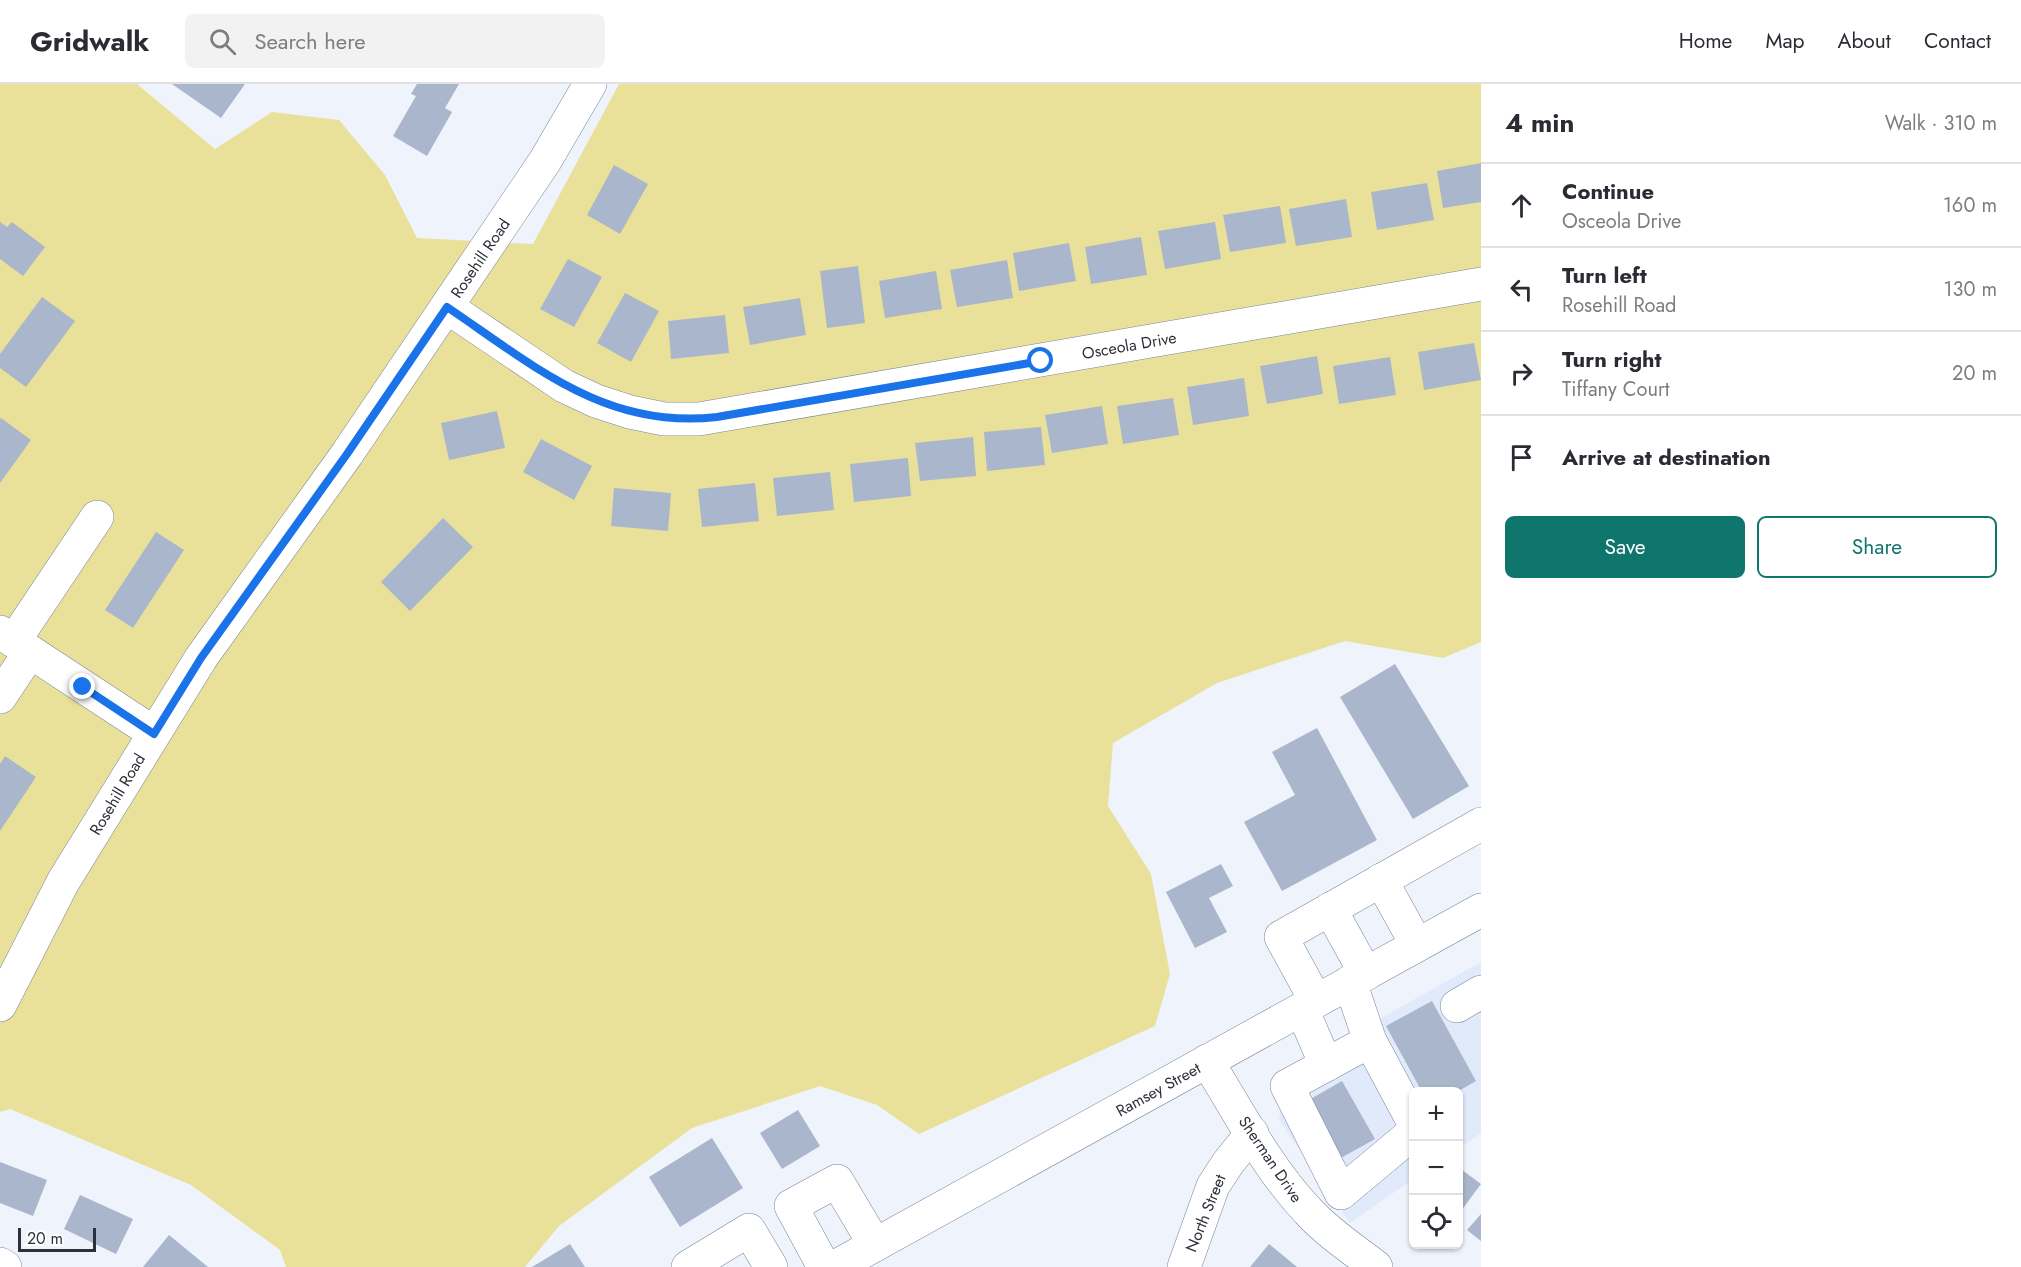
<!DOCTYPE html>
<meta charset="utf-8">
<style>
body{margin:0;font-family:Jost,sans-serif;background:#f2f2f3;color:#2b2b33}
.controls{position:absolute;right:18px;bottom:18px;display:grid;overflow:hidden;border-radius:9px;box-shadow:0 2px 4px #0004}
.controls button{width:54px;height:54px;display:grid;place-items:center;padding:0;border:0;border-bottom:2px solid #e1e1e2;background:#fff;color:#2b2b33;font:30px sans-serif}
.scale{position:absolute;left:18px;bottom:15px;width:78px;box-sizing:border-box;padding-left:6px;border:3px solid #2c3139;border-top:0;font-size:16px;line-height:21px;white-space:nowrap;color:#2c3139;-webkit-text-stroke:4px #fff;paint-order:stroke}
.stop{position:absolute;width:18px;height:18px;margin:-14px;border:4px solid #1a73e8;border-radius:50%;background:#fff}
.stop.end{background:#1a73e8;border-color:#fff;box-shadow:0 2px 6px #0008}
.list{margin:0;padding:0;list-style:none}
h2{display:flex;justify-content:space-between;align-items:center;height:78px;margin:0;padding:0 24px;font-size:26px}
h2 small{font-size:20px;font-weight:400;color:#7c7c81}
.list li{display:grid;grid-template-columns:39px 1fr auto;gap:18px;align-items:center;box-sizing:border-box;height:84px;padding:0 24px;border-top:2px solid #e1e1e2}
.list b{display:block;font-size:22px;white-space:nowrap}
.list p{margin:0;font-size:20px;white-space:nowrap;color:#7c7c81}
.list em{font-size:20px;font-style:normal;color:#7c7c81}
.actions{display:flex;gap:12px;padding:18px 24px}
.actions a{flex:1;padding:14px 0;border:2px solid #0f766e;border-radius:9px;text-align:center;font-size:21px;color:#0f766e}
.actions .main{background:#0f766e;color:#fff}
.icon{flex:none;width:33px;height:33px;fill:none;stroke:currentColor;stroke-width:2;stroke-linecap:round;stroke-linejoin:round}
.map{position:relative;flex:none;width:1481px;height:1183px;overflow:hidden}
header{display:flex;align-items:center;gap:36px;box-sizing:border-box;height:84px;padding:0 30px;background:#fff;border-bottom:2px solid #e1e1e2}
header strong{font-size:28px}
nav{display:flex;gap:33px;margin-inline-start:auto;font-size:21px}
.search{width:420px;height:54px;background:#f2f2f3;display:flex;align-items:center;gap:15px;box-sizing:border-box;padding:0 21px;border-radius:9px;color:#7c7c81;font-size:22px}
main{display:flex}
aside{flex:1;background:#fff}
.map>svg:first-child{display:block}
.built{fill:#e0eafb}
.green{fill:#e9e19a}
.building{fill:#aab6cb}
.lines{fill:none;stroke-linecap:round;stroke-linejoin:round}
.minor-casing{stroke:#798599;stroke-width:34}
.major-casing{stroke:#798599;stroke-width:34}
.minor{stroke:#fff;stroke-width:33}
.major{stroke:#fff;stroke-width:33}
.route{stroke:#1a73e8;stroke-width:8}
.labels{text-anchor:middle;stroke-width:4.5;stroke-linejoin:round;paint-order:stroke}
.street-label{font-size:16px;fill:#2c3139;stroke:#fff}
</style>
<header>
<strong>Gridwalk</strong>
<div class="search"><svg class="icon" aria-label="search" viewBox="0 0 24 24"><circle cx="10" cy="10" r="6"/><path d="M15 15l6 6"/></svg>Search here</div>
<nav><a>Home</a><a>Map</a><a>About</a><a>Contact</a></nav>
</header>
<main>
<div class="map">
<svg width="1481" height="1183" viewBox="0 0 1481 1183">
<rect width="100%" height="100%" fill="#eef3fc"/>
<polygon class="built" points="1481,878 1481,1049 1459,1065 1458,1008 1414,1008 1413,1095 1350,1139 1279,1036 1287,987"/>
<polygon class="green" points="0,0 137,0 215,65 272,28 339,36 385,91 417,154 533,160 619,0 1481,0 1481,558 1443,574 1345,557 1217,599 1113,659 1108,722 1151,790 1170,890 1155,942 919,1050 877,1021 820,1002 692,1044 559,1142 525,1183 286,1183 280,1166 191,1101 10,1025 0,1028"/>
<g class="building">
<polygon points="172,0 245,0 221,34"/>
<polygon points="417,0 459,0 445,24 452,28 427,72 393,52 416,12 411,10"/>
<polygon points="1481,79 1481,118 1443,124 1437,87"/>
<polygon points="614,81 648,100 620,150 587,131"/>
<polygon points="1427,99 1434,136 1377,146 1371,108"/>
<polygon points="1346,115 1352,153 1296,162 1289,125"/>
<polygon points="1280,122 1286,159 1230,168 1223,131"/>
<polygon points="0,138 7,143 12,138 45,163 23,192 0,175"/>
<polygon points="1215,138 1221,175 1165,185 1158,147"/>
<polygon points="1141,153 1147,191 1091,200 1085,163"/>
<polygon points="1069,159 1076,197 1019,207 1013,169"/>
<polygon points="568,175 602,193 574,243 540,225"/>
<polygon points="1007,176 1013,214 957,223 950,186"/>
<polygon points="858,182 865,239 827,244 820,187"/>
<polygon points="936,187 942,225 885,234 879,197"/>
<polygon points="625,209 659,227 631,278 597,259"/>
<polygon points="42,213 75,237 26,303 0,284 0,270"/>
<polygon points="800,214 806,251 750,261 743,223"/>
<polygon points="725,231 729,269 671,275 668,237"/>
<polygon points="1474,259 1481,296 1424,306 1418,268"/>
<polygon points="1317,272 1323,310 1267,320 1260,282"/>
<polygon points="1390,273 1396,311 1339,320 1333,282"/>
<polygon points="1244,294 1249,332 1193,341 1187,303"/>
<polygon points="1173,314 1179,351 1123,360 1117,322"/>
<polygon points="1102,322 1108,360 1052,369 1045,331"/>
<polygon points="497,327 505,364 449,376 441,339"/>
<polygon points="1,334 31,356 0,399 0,335"/>
<polygon points="1041,343 1045,381 987,387 984,348"/>
<polygon points="973,353 976,392 920,397 915,359"/>
<polygon points="541,355 592,382 574,416 523,388"/>
<polygon points="908,374 911,412 854,418 850,380"/>
<polygon points="830,388 834,426 777,432 773,394"/>
<polygon points="755,399 759,437 702,443 698,405"/>
<polygon points="614,404 671,409 668,447 611,442"/>
<polygon points="443,434 473,463 410,527 381,498"/>
<polygon points="156,448 184,466 133,544 105,526"/>
<polygon points="1395,580 1469,702 1413,735 1340,613"/>
<polygon points="1317,644 1377,756 1282,807 1244,738 1295,711 1272,668"/>
<polygon points="5,672 36,693 0,747 0,680"/>
<polygon points="1221,780 1233,802 1209,814 1227,848 1195,864 1166,808"/>
<polygon points="1432,917 1476,997 1457,1008 1422,1008 1386,942"/>
<polygon points="1342,997 1375,1055 1339,1075 1307,1017"/>
<polygon points="798,1026 820,1062 782,1085 760,1049"/>
<polygon points="712,1054 743,1104 680,1143 649,1093"/>
<polygon points="0,1078 47,1096 33,1132 0,1119"/>
<polygon points="1458,1083 1481,1100 1458,1131"/>
<polygon points="80,1111 133,1135 116,1170 64,1145"/>
<polygon points="1481,1130 1481,1157 1467,1146"/>
<polygon points="169,1151 208,1183 143,1183"/>
<polygon points="570,1160 585,1183 532,1183"/>
<polygon points="1269,1160 1297,1183 1250,1183"/>
</g>
<g class="lines">
<g class="minor-casing">
<g id="minor">
<polyline points="447,223 564,302 596,317 630,328 664,335 699,335 1481,200"/>
<polyline points="0,548 154,649"/>
<polyline points="14,557 97,433"/>
<polyline points="0,613 30,568"/>
<polyline points="1381,796 1417,861"/>
<polyline points="1330,825 1366,890"/>
<polyline points="1350,898 1370,957 1414,1039"/>
<polyline points="1316,917 1281,853 1481,740"/>
<polyline points="1457,922 1481,908"/>
<polyline points="1302,925 1326,981"/>
<polyline points="1370,957 1287,1002 1341,1109 1414,1048"/>
<path d="M1207,977c32,51 60,107 101,150 20,22 45,38 68,56"/>
<polyline points="0,1180 5,1183"/>
<polyline points="688,1183 749,1146 771,1183"/>
<polyline points="824,1183 791,1122 837,1097 875,1161"/>
<polyline points="1184,1183 1213,1102 1228,1079 1252,1049"/>
</g>
</g>
<g class="major-casing">
<g id="major">
<polyline points="0,921 63,798 201,574 347,370 545,77 590,0"/>
<polyline points="835,1183 1481,826"/>
</g>
</g>
<use href="#minor" class="minor"/>
<use href="#major" class="major"/>
</g>
<g class="lines">
<path class="route" d="M83,603l71,47 47,-76 146,-204 100,-147c86,58 159,123 270,110l324,-56"/>
</g>
<g class="labels">
<g class="street-label">
<text transform="translate(480 174) rotate(-56)" y="6">Rosehill Road</text>
<text transform="translate(1129 261) rotate(-10)" y="6">Osceola Drive</text>
<text transform="translate(117 710) rotate(-59)" y="6">Rosehill Road</text>
<text transform="translate(1158 1005) rotate(-29)" y="6">Ramsey Street</text>
<text transform="translate(1271 1075) rotate(56)" y="6">Sherman Drive</text>
<text transform="translate(1205 1129) rotate(-68)" y="6">North Street</text>
</g>
</g>
</svg>
<div class="controls">
<button>+</button>
<button>−</button>
<button><svg class="icon" aria-label="locate" viewBox="0 0 24 24"><circle cx="12" cy="12" r="6"/><path d="M12 2v4M12 18v4M2 12h4M18 12h4"/></svg></button>
</div>
<div class="scale">20 m</div>
<div class="stop" style="left:1041px;top:277px"></div>
<div class="stop end" style="left:83px;top:603px"></div>
</div>
<aside>
<h2>4 min<small>Walk · 310 m</small></h2>
<ul class="list">
<li><svg class="icon" aria-label="ahead" viewBox="0 0 24 24"><path d="M12 20V5M6 11l6-6 6 6"/></svg><div><b>Continue</b><p>Osceola Drive</p></div><em>160 m</em></li>
<li><svg class="icon" aria-label="left" viewBox="0 0 24 24"><path d="M17 20v-9H6M10 6l-5 5 5 5"/></svg><div><b>Turn left</b><p>Rosehill Road</p></div><em>130 m</em></li>
<li><svg class="icon" aria-label="right" viewBox="0 0 24 24"><path d="M7 20v-9h11M14 6l5 5-5 5"/></svg><div><b>Turn right</b><p>Tiffany Court</p></div><em>20 m</em></li>
<li><svg class="icon" aria-label="arrive" viewBox="0 0 24 24"><path d="M6 21V4h12l-3 4 3 4H6"/></svg><div><b>Arrive at destination</b></div></li>
</ul>
<div class="actions"><a class="main">Save</a><a>Share</a></div>
</aside>
</main>
